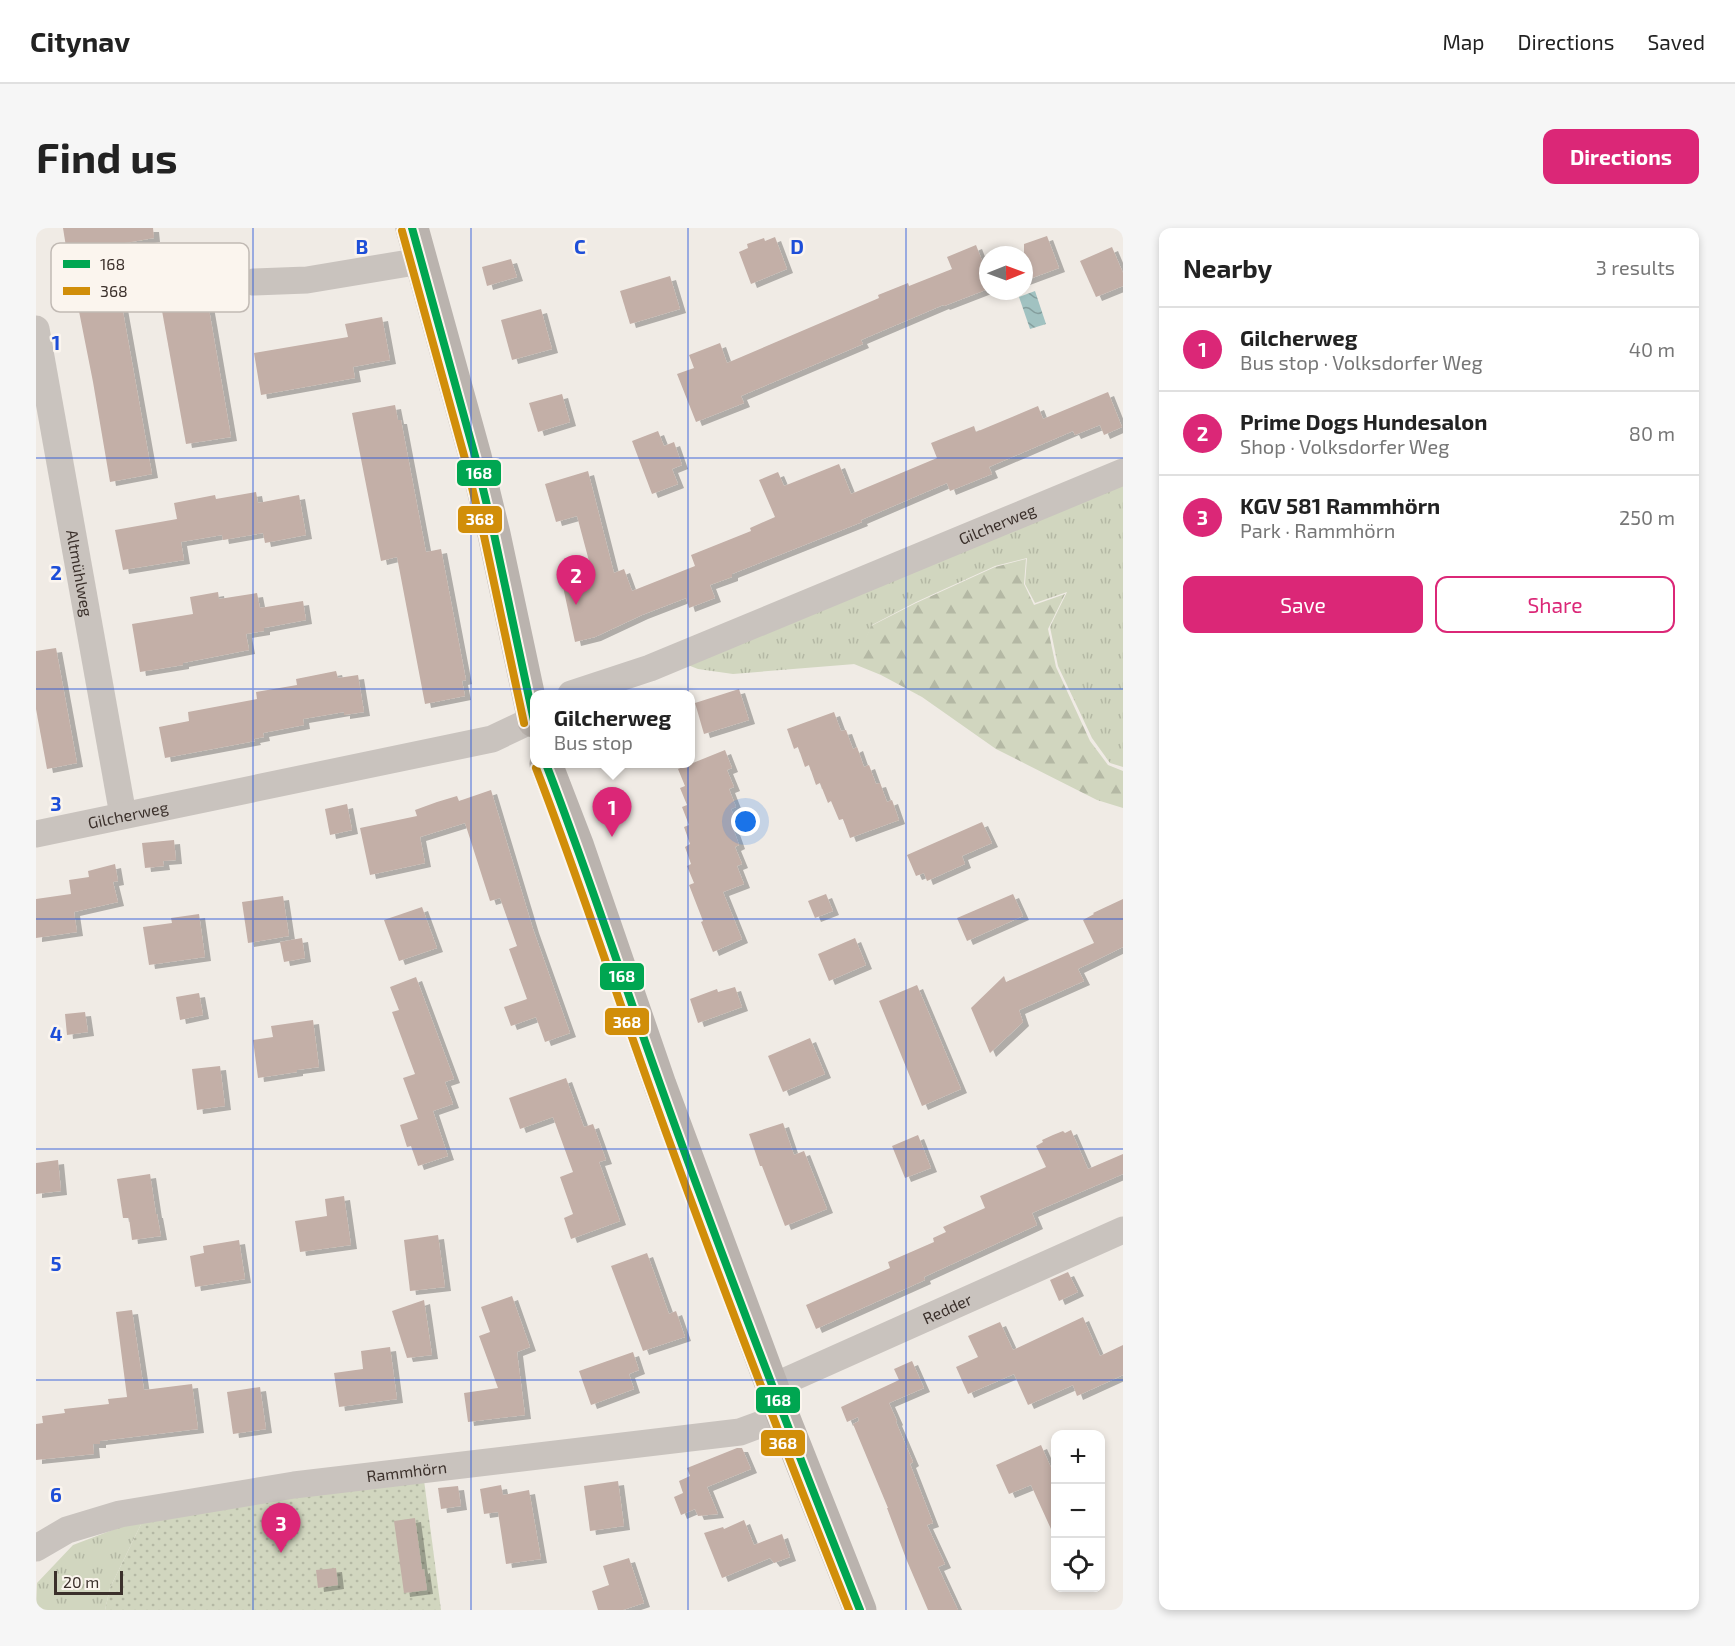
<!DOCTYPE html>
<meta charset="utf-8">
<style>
body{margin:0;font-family:"Exo 2",sans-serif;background:#f6f6f6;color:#222}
.controls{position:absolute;right:18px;bottom:18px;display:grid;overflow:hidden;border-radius:12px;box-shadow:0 3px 9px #0003}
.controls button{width:54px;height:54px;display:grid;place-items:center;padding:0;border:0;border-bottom:2px solid #e0e0e0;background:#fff;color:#222;font:30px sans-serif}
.compass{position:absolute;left:943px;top:18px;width:54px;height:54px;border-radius:50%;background:#fff;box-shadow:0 3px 9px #0003;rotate:89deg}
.scale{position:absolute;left:18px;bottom:15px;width:69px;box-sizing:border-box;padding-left:6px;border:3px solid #3b302b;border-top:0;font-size:16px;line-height:21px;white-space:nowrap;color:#3b302b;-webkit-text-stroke:4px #fbf5ee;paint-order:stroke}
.you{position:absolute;left:710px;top:594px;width:21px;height:21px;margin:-15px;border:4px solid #fff;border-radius:50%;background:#1a73e8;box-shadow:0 0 0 9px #1a73e833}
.badge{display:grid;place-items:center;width:39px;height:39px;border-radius:50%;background:#db2777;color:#fff;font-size:20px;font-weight:700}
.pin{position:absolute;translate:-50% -50px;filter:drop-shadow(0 2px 3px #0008)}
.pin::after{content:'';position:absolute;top:32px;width:21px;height:18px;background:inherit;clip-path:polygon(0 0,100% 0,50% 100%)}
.popup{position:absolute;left:494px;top:462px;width:165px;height:78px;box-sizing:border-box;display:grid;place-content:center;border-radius:12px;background:#fff;filter:drop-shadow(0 2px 4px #0005);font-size:20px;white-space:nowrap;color:#767676}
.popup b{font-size:22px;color:#222}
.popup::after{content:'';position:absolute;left:50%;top:100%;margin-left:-12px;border:12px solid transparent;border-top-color:#fff}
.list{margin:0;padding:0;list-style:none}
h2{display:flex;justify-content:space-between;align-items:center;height:78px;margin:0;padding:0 24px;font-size:26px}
h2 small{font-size:20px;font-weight:400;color:#767676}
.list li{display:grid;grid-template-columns:39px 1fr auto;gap:18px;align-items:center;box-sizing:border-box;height:84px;padding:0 24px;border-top:2px solid #e0e0e0}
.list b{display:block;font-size:22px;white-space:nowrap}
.list p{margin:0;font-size:20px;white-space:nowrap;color:#767676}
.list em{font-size:20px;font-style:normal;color:#767676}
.actions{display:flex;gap:12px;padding:18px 24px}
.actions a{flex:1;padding:14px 0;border:2px solid #db2777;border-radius:12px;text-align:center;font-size:21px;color:#db2777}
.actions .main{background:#db2777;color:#fff}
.icon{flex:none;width:33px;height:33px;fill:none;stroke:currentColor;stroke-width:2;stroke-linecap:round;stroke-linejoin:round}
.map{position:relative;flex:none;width:1087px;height:1382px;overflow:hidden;border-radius:12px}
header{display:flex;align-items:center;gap:36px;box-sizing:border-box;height:84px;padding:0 30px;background:#fff;border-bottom:2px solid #e0e0e0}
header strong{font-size:28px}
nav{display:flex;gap:33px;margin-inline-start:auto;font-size:21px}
.intro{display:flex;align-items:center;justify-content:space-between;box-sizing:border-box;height:144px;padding:0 36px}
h1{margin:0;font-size:42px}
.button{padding:15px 27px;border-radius:12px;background:#db2777;color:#fff;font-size:21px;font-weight:700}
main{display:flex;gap:36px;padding:0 36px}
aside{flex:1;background:#fff;border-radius:12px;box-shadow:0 3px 9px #0003}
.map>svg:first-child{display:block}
.grass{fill:url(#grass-tufts)}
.forest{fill:url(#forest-firs)}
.garden{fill:url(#garden-dots)}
.water{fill:url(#water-waves)}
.building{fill:#c3afa7;filter:url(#shadow)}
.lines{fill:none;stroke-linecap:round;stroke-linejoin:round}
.street{stroke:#c9c3be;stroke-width:27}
.secondary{stroke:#bab3ae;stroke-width:33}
.bus-1-casing{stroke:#fbf5ee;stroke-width:12}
.bus-2-casing{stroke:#fbf5ee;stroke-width:12}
.bus-1{stroke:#00a651;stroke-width:8}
.bus-2{stroke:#d18e09;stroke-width:8}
.grid{fill:none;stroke:#1d4ed8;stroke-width:1.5;stroke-opacity:0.55}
.labels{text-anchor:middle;stroke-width:5;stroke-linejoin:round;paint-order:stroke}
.street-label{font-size:16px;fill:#3b302b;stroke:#fbf5ee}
.key{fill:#fbf5ee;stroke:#c1bab4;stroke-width:1.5}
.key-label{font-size:16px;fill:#3b302b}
.grid-label{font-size:20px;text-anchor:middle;font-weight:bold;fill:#1d4ed8;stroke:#fbf5ee;stroke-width:5;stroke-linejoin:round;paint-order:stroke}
.line-badge{stroke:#fbf5ee;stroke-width:2}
.badge-label{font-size:16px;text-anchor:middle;font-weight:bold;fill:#fff}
</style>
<header>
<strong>Citynav</strong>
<nav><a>Map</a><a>Directions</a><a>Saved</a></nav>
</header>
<div class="intro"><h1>Find us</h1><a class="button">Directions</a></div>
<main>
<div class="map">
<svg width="1087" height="1382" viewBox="0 0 1087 1382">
<defs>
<pattern id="grass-tufts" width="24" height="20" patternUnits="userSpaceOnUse" patternTransform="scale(1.5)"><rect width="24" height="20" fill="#d1d6bf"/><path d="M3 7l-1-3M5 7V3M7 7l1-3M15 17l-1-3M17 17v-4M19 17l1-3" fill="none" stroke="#b4b8a4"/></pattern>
<pattern id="forest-firs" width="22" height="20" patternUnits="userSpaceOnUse" patternTransform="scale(1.5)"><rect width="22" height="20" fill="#d1d6bf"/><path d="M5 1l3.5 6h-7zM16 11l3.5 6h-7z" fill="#b4b8a4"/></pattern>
<pattern id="garden-dots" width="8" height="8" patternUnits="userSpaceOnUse" patternTransform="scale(1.5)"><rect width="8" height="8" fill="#d1d6bf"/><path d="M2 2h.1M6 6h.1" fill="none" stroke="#b4b8a4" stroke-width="1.8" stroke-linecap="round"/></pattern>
<pattern id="water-waves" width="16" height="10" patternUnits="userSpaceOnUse" patternTransform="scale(1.5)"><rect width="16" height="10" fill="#a1c2c1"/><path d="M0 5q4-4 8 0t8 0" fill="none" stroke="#849e9d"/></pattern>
<filter id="shadow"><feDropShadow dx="6" dy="4" stdDeviation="0" flood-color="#0004"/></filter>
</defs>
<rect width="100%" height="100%" fill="#f0ebe5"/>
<g class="grass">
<polygon points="1087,251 1087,539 1074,535 1056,510 1022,438 1014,399 1031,364 999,375 989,356 991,330 959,338 880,374 836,397 819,436 697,446 662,441 644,434"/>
<polygon points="108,1290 74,1360 69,1382 0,1382 1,1355 37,1317"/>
</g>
<polygon class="forest" points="990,331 988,356 998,377 1029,366 1012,401 1020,439 1054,513 1072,537 1087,543 1087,580 1061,572 960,521 886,469 845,447 818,436 835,398 880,375 959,339"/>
<polygon class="garden" points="388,1252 405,1382 69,1382 74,1360 108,1290"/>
<polygon class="water" points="999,63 1010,96 994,101 983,69"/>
<g class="building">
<polygon points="27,0 117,0 118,10 31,25"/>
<polygon points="1011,8 1023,40 988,53 988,16"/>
<polygon points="739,9 751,41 715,56 703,24 712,20 711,16 728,10 729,13"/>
<polygon points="940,17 952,48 952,61 908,78 907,77 825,112 827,116 705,168 708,175 660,194 641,146 658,140 653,127 684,115 691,135 843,70 842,67 872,55 873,58 916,41 911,29"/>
<polygon points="1076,19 1087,45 1087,58 1060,69 1044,33"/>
<polygon points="475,31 481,49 451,58 446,39"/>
<polygon points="165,35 195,209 150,216 119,44"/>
<polygon points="634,48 644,81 594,96 584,63"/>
<polygon points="81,50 116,246 74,254 57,154 38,58"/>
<polygon points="505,81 516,121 476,132 465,92"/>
<polygon points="346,89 354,132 317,139 319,150 225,167 218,125 312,109 309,96"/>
<polygon points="1072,164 1086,199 1068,207 1064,197 1039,207 1037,203 953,239 956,246 914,263 911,255 825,292 826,294 696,346 696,349 674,357 679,370 653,380 650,370 606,387 559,409 539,414 526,354 557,348 541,288 520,294 509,256 552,243 578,345 588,341 596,363 659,338 655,327 715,303 714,300 739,289 723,252 742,244 748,258 803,236 815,266 901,230 895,215 938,198 940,204 1002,178 1007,191"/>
<polygon points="526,166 534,194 502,204 493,175"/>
<polygon points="359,177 362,192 365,192 390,324 405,321 430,452 426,453 429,468 389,476 361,329 345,333 316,185"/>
<polygon points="622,203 628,218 638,214 646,237 636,241 642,256 616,266 596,213"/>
<polygon points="220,264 222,275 263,267 270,307 229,315 227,305 187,312 186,307 145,314 148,332 87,342 79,302 141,291 138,275 179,267 180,271"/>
<polygon points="182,364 183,371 221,365 224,380 267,373 270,392 228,400 228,403 210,406 213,422 147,435 147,437 104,444 96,396 157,386 154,369"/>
<polygon points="20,420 41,535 11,541 0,481 0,423"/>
<polygon points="300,443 302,450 322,447 328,484 308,487 308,484 267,491 268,497 227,505 228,509 218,511 219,513 129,530 123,499 153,493 152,484 221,471 220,464 261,457 260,451"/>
<polygon points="703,461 713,492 668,506 659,475"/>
<polygon points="798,484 805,503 810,502 817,521 821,519 828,539 833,537 840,556 844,555 851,574 856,572 863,592 814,610 807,591 803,592 795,573 792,575 784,555 780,557 773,537 769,539 762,519 758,521 751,501"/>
<polygon points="689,522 696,540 691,542 698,559 693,561 700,579 695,581 702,598 697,600 703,617 699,619 706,636 701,638 708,656 687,664 706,711 677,724 665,694 667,693 653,657 658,655 651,638 655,636 649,619 654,616 648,599 653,597 646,579 651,577 644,560 649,558 642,541"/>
<polygon points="455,562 497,701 534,805 509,814 500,789 475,798 468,779 491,771 473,721 481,718 464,670 454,673 429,595 384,609 389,635 334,647 324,600 381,588 379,582 401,574 421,568 423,573"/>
<polygon points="311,576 316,602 294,607 289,581"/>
<polygon points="946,594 956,615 926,628 929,636 891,653 888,645 880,648 871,627"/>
<polygon points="138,612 140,632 127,633 128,638 109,640 106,615"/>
<polygon points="79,636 82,653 77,654 82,674 38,684 41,704 0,710 0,671 35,666 33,652 53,649 52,643"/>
<polygon points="790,666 797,683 779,690 772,673"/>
<polygon points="977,666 987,688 931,713 921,690"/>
<polygon points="247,668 253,708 212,715 206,674"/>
<polygon points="1087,671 1087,719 1042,741 1048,753 983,782 987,794 954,825 935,780 968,748 970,754 1058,715 1047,692 1058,686 1057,685"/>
<polygon points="386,679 401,720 363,733 348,692"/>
<polygon points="163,686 169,729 113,737 107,699 136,695 135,690"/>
<polygon points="266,710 269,730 248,734 244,714"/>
<polygon points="819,710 830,737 793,753 782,726"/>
<polygon points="380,749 418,851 409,854 417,876 397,883 412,928 382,938 375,918 371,919 364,897 382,891 367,850 379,846 356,784 363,782 354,759"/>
<polygon points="881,757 925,861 886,878 843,773"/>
<polygon points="699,759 706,779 662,795 654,771 681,761 682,764"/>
<polygon points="163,765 167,787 144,792 140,769"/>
<polygon points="49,784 52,804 31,807 29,786"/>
<polygon points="277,792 283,839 261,842 261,844 222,850 217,812 237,809 235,798"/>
<polygon points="774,810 789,846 747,864 732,828"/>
<polygon points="184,838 189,878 161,882 156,841"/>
<polygon points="530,850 548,899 557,896 570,932 563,934 584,993 535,1011 528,990 537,986 524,949 537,944 517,889 484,901 473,870"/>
<polygon points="747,895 758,927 768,923 791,981 749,998 726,938 724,938 713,906"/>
<polygon points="1035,902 1052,941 1087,926 1087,946 996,985 1001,997 888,1049 889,1052 780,1101 770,1077 854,1040 852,1034 898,1014 897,1010 910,1004 907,999 949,980 944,968 1010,939 1000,918 1007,914 1006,912 1017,907 1027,903 1029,905"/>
<polygon points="882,907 895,940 869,950 856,918"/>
<polygon points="22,932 25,963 0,966 0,935"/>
<polygon points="114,946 120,986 121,986 125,1008 96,1012 93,990 87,990 81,951"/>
<polygon points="308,968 315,1017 264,1024 259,993 291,988 289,971"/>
<polygon points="402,1007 409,1059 374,1063 368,1012"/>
<polygon points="203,1012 209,1051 159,1059 154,1028 168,1025 167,1018"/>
<polygon points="611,1025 633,1086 640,1083 649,1109 607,1123 575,1038"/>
<polygon points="1032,1044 1042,1064 1023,1073 1014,1052"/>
<polygon points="476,1068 494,1119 481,1124 489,1187 432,1194 428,1165 462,1160 443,1108 454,1104 445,1079"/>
<polygon points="388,1072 396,1127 371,1130 356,1083"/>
<polygon points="96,1082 108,1162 156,1156 162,1201 64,1213 64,1216 57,1216 58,1226 0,1232 0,1196 7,1195 6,1188 29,1185 28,1181 73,1176 72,1171 91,1169 80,1084"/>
<polygon points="1047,1089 1064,1128 1087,1117 1087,1147 1041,1168 1037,1157 992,1177 978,1146 932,1166 920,1139 942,1129 932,1108 964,1094 977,1122"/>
<polygon points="354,1119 361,1171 303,1179 298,1145 327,1141 325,1123"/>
<polygon points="597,1124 603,1142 593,1146 598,1161 555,1177 543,1143"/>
<polygon points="876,1133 888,1160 853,1175 861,1193 860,1194 877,1234 874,1236 897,1295 891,1297 909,1336 902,1339 922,1382 892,1382 871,1333 851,1280 852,1280 817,1196 823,1193 822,1189 811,1194 805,1179 863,1152 858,1141"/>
<polygon points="224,1159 230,1201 197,1206 191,1164"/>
<polygon points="1005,1217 1020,1251 1020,1312 995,1257 973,1266 960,1237"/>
<polygon points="701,1220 706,1220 715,1241 671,1259 682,1286 662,1288 659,1281 645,1287 638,1269 647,1265 643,1253 654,1248 651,1240"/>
<polygon points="582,1253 588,1298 554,1303 548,1258"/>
<polygon points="465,1257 467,1267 493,1262 505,1331 470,1336 462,1284 448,1286 444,1261"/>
<polygon points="422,1258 425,1278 405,1281 402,1260"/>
<polygon points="379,1290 386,1342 388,1341 391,1362 368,1365 358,1293"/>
<polygon points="708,1292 718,1317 746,1306 754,1329 738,1335 734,1330 686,1350 668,1305 687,1299 688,1301"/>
<polygon points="593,1330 608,1375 587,1382 562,1382 556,1363 573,1357 567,1338"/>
<polygon points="300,1340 302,1357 282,1360 280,1342"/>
</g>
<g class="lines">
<g class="street">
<polyline points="218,54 271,52 385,33"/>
<path id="s1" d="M0,101l87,486"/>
<path id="s2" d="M535,466l79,-26 473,-196"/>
<path id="s3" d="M0,606l456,-95 42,-20"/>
<path id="s4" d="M736,1159l351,-157"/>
<path id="s5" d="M0,1320l31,-18 53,-16 174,-29 446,-53 43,-16"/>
</g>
<g class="secondary">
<polyline points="376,0 439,228 458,306 498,493"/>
<polyline points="510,536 542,619 624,857 747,1188 824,1382"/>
</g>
<g class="bus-1-casing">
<g id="bus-1">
<polyline points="376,0 439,228 458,306 498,493"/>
<path d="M510,536c41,106 76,214 114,320 63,177 131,352 200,526"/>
</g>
</g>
<g class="bus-2-casing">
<g id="bus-2">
<polyline points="366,3 429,231 448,308 488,495"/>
<path d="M500,540c41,106 76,214 114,320 63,176 130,349 199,522"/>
</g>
</g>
<use href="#bus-1" class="bus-1"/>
<use href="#bus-2" class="bus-2"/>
</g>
<path class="grid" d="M217,0v1382M435,0v1382M652,0v1382M870,0v1382M0,230h1087M0,461h1087M0,691h1087M0,921h1087M0,1152h1087"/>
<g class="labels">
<g class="street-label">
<text dy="6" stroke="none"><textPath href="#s2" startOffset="459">Gilcherweg</textPath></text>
<text dy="6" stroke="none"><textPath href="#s1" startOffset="248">Altmühlweg</textPath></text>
<text dy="6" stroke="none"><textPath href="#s3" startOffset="94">Gilcherweg</textPath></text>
<text dy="6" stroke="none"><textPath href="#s4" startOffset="192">Redder</textPath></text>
<text dy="6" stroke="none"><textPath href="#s5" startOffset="381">Rammhörn</textPath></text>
</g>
</g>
<rect x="15" y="15" width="198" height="69" rx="9" class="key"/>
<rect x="27" y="32" width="27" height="8" fill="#00a651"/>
<rect x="27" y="59" width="27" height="8" fill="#d18e09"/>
<g class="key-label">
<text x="64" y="42">168</text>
<text x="64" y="69">368</text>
</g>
<g class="grid-label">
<text x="326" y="26">B</text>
<text x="544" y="26">C</text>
<text x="761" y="26">D</text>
<text x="20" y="122">1</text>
<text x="20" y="352">2</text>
<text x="20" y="583">3</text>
<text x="20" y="813">4</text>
<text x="20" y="1043">5</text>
<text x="20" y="1274">6</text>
</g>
<g class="line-badge">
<rect x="420" y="231" width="46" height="28" rx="6" fill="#00a651"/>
<rect x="421" y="277" width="46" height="29" rx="6" fill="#d18e09"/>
<rect x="563" y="734" width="46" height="29" rx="6" fill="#00a651"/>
<rect x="568" y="779" width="46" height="29" rx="6" fill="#d18e09"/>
<rect x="719" y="1158" width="46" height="28" rx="6" fill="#00a651"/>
<rect x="724" y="1201" width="46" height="28" rx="6" fill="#d18e09"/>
</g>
<g class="badge-label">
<text x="443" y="251">168</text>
<text x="444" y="297">368</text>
<text x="586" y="754">168</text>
<text x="591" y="800">368</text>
<text x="742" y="1178">168</text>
<text x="747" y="1221">368</text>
</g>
</svg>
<div class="controls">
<button>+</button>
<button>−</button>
<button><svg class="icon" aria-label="locate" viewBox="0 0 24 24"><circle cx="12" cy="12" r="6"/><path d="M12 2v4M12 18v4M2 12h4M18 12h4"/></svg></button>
</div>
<svg class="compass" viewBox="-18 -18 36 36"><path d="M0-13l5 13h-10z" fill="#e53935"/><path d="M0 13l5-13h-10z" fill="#767676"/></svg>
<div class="scale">20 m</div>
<div class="you"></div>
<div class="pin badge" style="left:576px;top:609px">1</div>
<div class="popup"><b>Gilcherweg</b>Bus stop</div>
<div class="pin badge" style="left:540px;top:377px">2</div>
<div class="pin badge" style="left:245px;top:1325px">3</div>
</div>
<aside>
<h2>Nearby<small>3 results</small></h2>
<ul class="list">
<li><span class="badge">1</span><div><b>Gilcherweg</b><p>Bus stop · Volksdorfer Weg</p></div><em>40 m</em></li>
<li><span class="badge">2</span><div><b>Prime Dogs Hundesalon</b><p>Shop · Volksdorfer Weg</p></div><em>80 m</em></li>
<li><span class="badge">3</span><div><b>KGV 581 Rammhörn</b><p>Park · Rammhörn</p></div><em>250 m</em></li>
</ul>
<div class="actions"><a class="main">Save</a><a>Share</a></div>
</aside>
</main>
